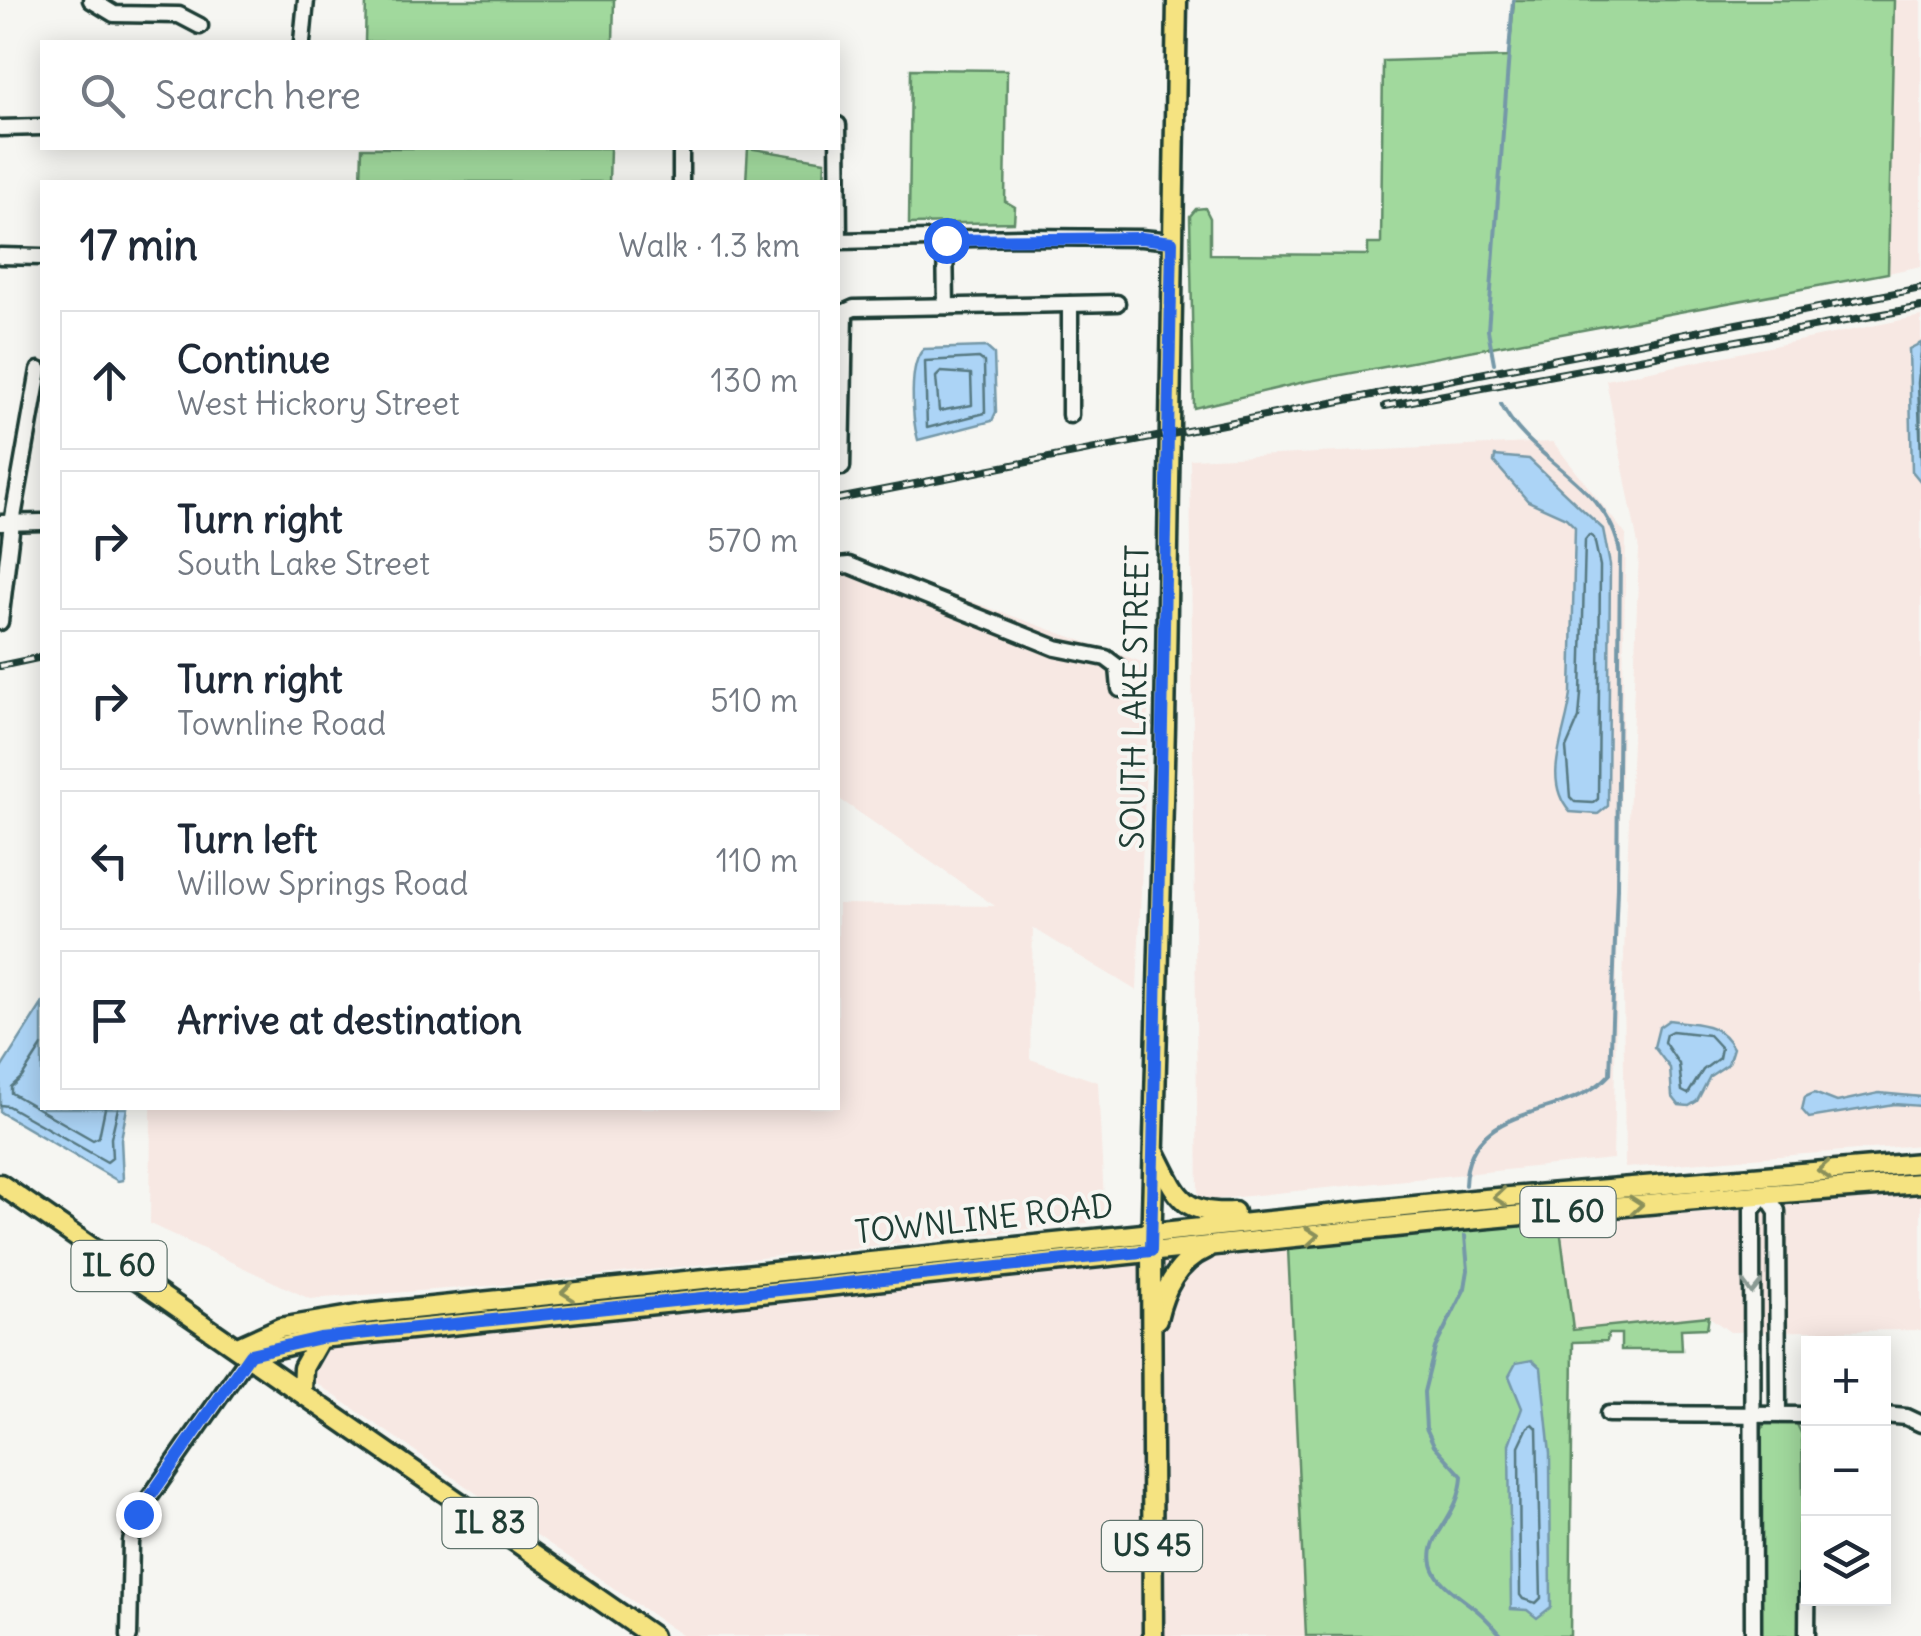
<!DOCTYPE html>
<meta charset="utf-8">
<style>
body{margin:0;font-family:Delius,sans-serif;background:#f2f2f3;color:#1f2937}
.controls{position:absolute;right:30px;bottom:30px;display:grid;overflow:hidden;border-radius:0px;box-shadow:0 5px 25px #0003}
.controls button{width:90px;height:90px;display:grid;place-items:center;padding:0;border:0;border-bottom:2px solid #e0e1e3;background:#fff;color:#1f2937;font:50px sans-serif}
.stop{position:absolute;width:30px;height:30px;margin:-22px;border:8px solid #2563eb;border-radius:50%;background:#fff}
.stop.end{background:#2563eb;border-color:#fff;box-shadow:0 2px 10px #0008}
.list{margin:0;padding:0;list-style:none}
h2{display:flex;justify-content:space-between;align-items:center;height:130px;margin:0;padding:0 40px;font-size:42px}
h2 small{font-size:32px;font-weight:400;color:#747a83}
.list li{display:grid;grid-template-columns:65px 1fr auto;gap:30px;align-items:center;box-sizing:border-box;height:140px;margin:0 20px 20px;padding:0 20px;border:2px solid #e0e1e3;border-radius:0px}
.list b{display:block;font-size:38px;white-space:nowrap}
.list p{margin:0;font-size:32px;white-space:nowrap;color:#747a83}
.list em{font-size:32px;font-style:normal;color:#747a83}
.icon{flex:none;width:55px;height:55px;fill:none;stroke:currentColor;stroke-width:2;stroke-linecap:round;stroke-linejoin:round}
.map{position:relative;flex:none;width:1921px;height:1636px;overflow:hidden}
.search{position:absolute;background:#fff;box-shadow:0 5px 25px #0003;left:40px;top:40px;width:800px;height:110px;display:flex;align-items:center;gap:25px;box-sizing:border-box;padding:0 35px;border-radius:0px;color:#747a83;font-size:38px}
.panel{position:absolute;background:#fff;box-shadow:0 5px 25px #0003;left:40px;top:180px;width:800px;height:930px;border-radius:0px}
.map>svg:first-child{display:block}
.built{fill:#f7e8e3}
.green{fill:#a1d99d;stroke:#608b68;stroke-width:2.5}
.water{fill:#acd4f6;stroke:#7498a8;stroke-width:2.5}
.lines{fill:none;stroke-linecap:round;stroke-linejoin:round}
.shore{stroke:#577982;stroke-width:2.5}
.stream{stroke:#7498a8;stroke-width:4}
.minor-casing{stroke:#1f3d34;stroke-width:21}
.major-casing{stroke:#1f3d34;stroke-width:25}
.minor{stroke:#f6f6f2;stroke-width:14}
.major{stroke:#f5e381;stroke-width:18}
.rail-casing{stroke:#1f3d34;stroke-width:8}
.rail{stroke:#f6f6f2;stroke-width:4;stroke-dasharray:11;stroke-linecap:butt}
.oneway{stroke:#8a905a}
.oneway2{stroke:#8a9a93}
.route{stroke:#2563eb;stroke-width:12}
.labels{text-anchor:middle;stroke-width:8;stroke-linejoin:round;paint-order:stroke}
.shield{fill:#f6f6f2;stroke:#60746d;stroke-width:2.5}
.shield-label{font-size:30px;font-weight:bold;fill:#1f3d34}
.street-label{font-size:32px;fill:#1f3d34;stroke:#f6f6f2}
</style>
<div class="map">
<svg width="1921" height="1636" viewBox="0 0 1921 1636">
<rect width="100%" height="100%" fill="#f6f6f2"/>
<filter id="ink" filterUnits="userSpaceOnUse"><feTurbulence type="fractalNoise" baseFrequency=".01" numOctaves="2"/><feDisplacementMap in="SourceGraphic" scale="20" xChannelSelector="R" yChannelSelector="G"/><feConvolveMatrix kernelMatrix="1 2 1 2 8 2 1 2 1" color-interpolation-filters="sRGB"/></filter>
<g filter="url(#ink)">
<g class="built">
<polygon points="1894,0 1921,0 1921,266 1888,273"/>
<polygon points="1921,316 1921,1145 1625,1168 1623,982 1639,550 1606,380"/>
<polygon points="1553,442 1626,535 1613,1159 1198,1201 1190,459"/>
<polygon points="838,554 1150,665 1137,991 1033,928 1030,1059 1098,1082 1105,1221 528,1283 310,1299 150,1224 151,1108 838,1108 838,904 995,906 838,798"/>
<polygon points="1921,1190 1921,1330 1730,1332 1708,1316 1573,1330 1559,1220 1729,1211 1804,1199"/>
<polygon points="1288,1248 1306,1636 683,1636 315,1382 313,1369 319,1352 340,1343"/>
</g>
<g class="green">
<polygon points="366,0 614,0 613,42 365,42"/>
<polygon points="1514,0 1894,0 1888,273 1304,382 1194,408 1190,216 1196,209 1205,208 1210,218 1210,254 1368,255 1368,244 1381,244 1383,61 1509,57"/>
<polygon points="911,69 1007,70 1005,201 1015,207 1014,222 909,224"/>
<polygon points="362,148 610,148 609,182 361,182"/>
<polygon points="748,148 825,161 824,182 746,182"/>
<polygon points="1559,1220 1573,1330 1709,1316 1707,1328 1681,1329 1682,1350 1621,1350 1621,1334 1608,1334 1607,1341 1573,1342 1570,1636 1306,1636 1288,1248"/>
<polygon points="1766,1422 1796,1422 1802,1435 1805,1636 1757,1636 1759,1435"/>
</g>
<g class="water">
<polygon points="1921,343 1921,482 1912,471 1909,349"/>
<path d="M986,347l8,7 2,58 -4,9 -74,19c-6,-20 -10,-78 6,-91z"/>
<path d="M1495,456l34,3 74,70 7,36 -2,241 -10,8 -28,-2c-30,-34 -2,-81 1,-119l4,-166 -9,-9 -38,-17 -34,-39z"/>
<polygon points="42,1004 42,1108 127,1108 121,1139 123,1180 118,1181 0,1112 0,1070"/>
<path d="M1669,1020c28,5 49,0 64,28l-5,16 -18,12 -13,25 -8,5 -10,-1 -7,-9 -2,-28 -16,-21 5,-20z"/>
<polygon points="1814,1093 1837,1102 1879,1093 1921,1097 1921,1106 1894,1104 1809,1118 1802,1110 1805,1097"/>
<polygon points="1532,1360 1541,1368 1550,1453 1551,1607 1537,1618 1527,1610 1511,1609 1509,1444 1522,1408 1509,1376 1516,1363"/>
</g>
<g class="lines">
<g class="shore">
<polyline points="1921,354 1918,383 1921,456"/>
<polygon points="979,358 984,362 985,413 927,428 925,361"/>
<polygon points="941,372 971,374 972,405 939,411 936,377"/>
<polygon points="1589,535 1594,538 1600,566 1598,799 1593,803 1575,802 1570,797 1566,748 1579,718 1581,694 1585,540"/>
<polygon points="1672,1031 1709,1035 1721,1048 1719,1058 1703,1070 1688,1094 1682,1091 1679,1064 1664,1042 1666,1034"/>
<polyline points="42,1046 22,1077 11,1087 11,1093 93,1140 99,1137 105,1108"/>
<polyline points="0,1105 8,1106 107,1162 112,1158 111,1138 118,1108"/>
<polygon points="1533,1424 1537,1428 1541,1598 1536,1603 1523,1599 1520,1595 1519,1446 1528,1427"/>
</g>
<g class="stream">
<polyline points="1494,363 1488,330 1513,0"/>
<path d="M1465,1185c3,-86 103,-63 145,-111l7,-186 3,-335c-11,-70 -90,-91 -119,-149"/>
<path d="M1465,1236l3,34 -3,18 -30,60 -11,44 2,36 8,17 28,31c-1,23 -12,38 -24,58 -23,41 17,57 42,79 8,7 15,15 22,23"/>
</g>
<g class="minor-casing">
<g id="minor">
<polyline points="91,0 114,14 179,15 200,26"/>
<polyline points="302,42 306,0"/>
<polyline points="838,125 839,241"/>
<polyline points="0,128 42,127"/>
<polyline points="681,182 681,148"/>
<polyline points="945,240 946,306"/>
<polyline points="838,241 1022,237 1141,238 1173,241"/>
<polyline points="0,256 42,257"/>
<polyline points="1070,304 1070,415"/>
<polyline points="842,467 845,312 854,308 1117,303"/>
<polyline points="0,523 42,522"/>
<polyline points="838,566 849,565 1056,648 1106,658 1118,667 1120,689"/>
<polyline points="0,622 12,523 39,370"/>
<polyline points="1608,1414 1808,1415"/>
<polyline points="1884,1415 1906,1417 1921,1424"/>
<polyline points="129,1636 131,1542 138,1514 250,1354"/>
<polyline points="1753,1636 1752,1210 1765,1193 1777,1211 1778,1414"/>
<polyline points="1807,1636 1808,1525"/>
</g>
</g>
<g class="major-casing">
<g id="major">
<path d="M1156,1154c21,42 26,61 78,58"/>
<polyline points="0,1184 652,1636"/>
<path d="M1157,1319c7,-30 20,-57 49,-70"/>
<polyline points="238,1347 280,1328 364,1314 1473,1200 1921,1163"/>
<path d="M250,1354l70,-16c534,-51 1066,-119 1601,-155"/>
<polyline points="302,1390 303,1368 320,1338"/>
<polyline points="1153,1636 1151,1251 1165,726 1177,0"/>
</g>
</g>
<use href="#minor" class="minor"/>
<use href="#major" class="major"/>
<g class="rail-casing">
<g id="rail">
<polyline points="1385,406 1921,307"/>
<polyline points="838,499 1921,288"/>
<polyline points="0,666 42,657"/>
</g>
</g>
<use href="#rail" class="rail"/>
</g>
<defs><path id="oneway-chevron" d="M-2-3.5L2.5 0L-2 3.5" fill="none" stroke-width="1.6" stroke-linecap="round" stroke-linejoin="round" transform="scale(2.5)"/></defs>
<g class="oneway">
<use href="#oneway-chevron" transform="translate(1824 1170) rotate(176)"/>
<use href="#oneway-chevron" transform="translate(1500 1197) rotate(175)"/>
<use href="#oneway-chevron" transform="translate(1636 1205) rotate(-5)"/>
<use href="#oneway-chevron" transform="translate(1312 1236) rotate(-5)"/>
<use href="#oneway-chevron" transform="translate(568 1292) rotate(174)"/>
</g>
<use class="oneway2" href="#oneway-chevron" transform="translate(1752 1287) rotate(91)"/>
</g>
<g class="lines" filter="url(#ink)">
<polyline class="route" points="138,1514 250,1354 320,1338 1151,1251 1172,242 1142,238 946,240"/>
</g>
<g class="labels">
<g class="shield">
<rect x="1520.5" y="1187" width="95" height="50" rx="8"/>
<rect x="71.5" y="1241" width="95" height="50" rx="8"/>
<rect x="442.5" y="1498" width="95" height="50" rx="8"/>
<rect x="1102" y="1521" width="100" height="50" rx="8"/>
</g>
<g class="shield-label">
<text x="1568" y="1222">IL 60</text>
<text x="119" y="1276">IL 60</text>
<text x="490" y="1533">IL 83</text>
<text x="1152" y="1556">US 45</text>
</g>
<g class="street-label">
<text transform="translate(1135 697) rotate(-89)" y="11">SOUTH LAKE STREET</text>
<text transform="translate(984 1219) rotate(-6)" y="11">TOWNLINE ROAD</text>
</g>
</g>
</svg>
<div class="controls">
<button>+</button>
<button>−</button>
<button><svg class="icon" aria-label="layers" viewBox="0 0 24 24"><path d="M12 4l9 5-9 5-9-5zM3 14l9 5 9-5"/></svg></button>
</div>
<div class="stop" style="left:946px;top:240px"></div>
<div class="stop end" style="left:138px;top:1514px"></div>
<div class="search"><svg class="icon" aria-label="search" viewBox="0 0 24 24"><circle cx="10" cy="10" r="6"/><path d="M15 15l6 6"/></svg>Search here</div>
<section class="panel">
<h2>17 min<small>Walk · 1.3 km</small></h2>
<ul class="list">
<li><svg class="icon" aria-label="ahead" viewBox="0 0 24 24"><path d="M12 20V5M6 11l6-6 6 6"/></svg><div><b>Continue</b><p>West Hickory Street</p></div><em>130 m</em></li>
<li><svg class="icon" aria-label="right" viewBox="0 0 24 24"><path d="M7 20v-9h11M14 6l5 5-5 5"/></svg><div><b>Turn right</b><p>South Lake Street</p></div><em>570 m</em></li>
<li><svg class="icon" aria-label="right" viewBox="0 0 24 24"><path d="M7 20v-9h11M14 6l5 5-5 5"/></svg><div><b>Turn right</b><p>Townline Road</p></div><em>510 m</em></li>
<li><svg class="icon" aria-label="left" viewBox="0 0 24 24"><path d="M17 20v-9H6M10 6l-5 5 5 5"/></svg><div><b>Turn left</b><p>Willow Springs Road</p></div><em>110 m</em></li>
<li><svg class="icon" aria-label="arrive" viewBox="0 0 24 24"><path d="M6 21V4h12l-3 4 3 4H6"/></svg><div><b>Arrive at destination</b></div></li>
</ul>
</section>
</div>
